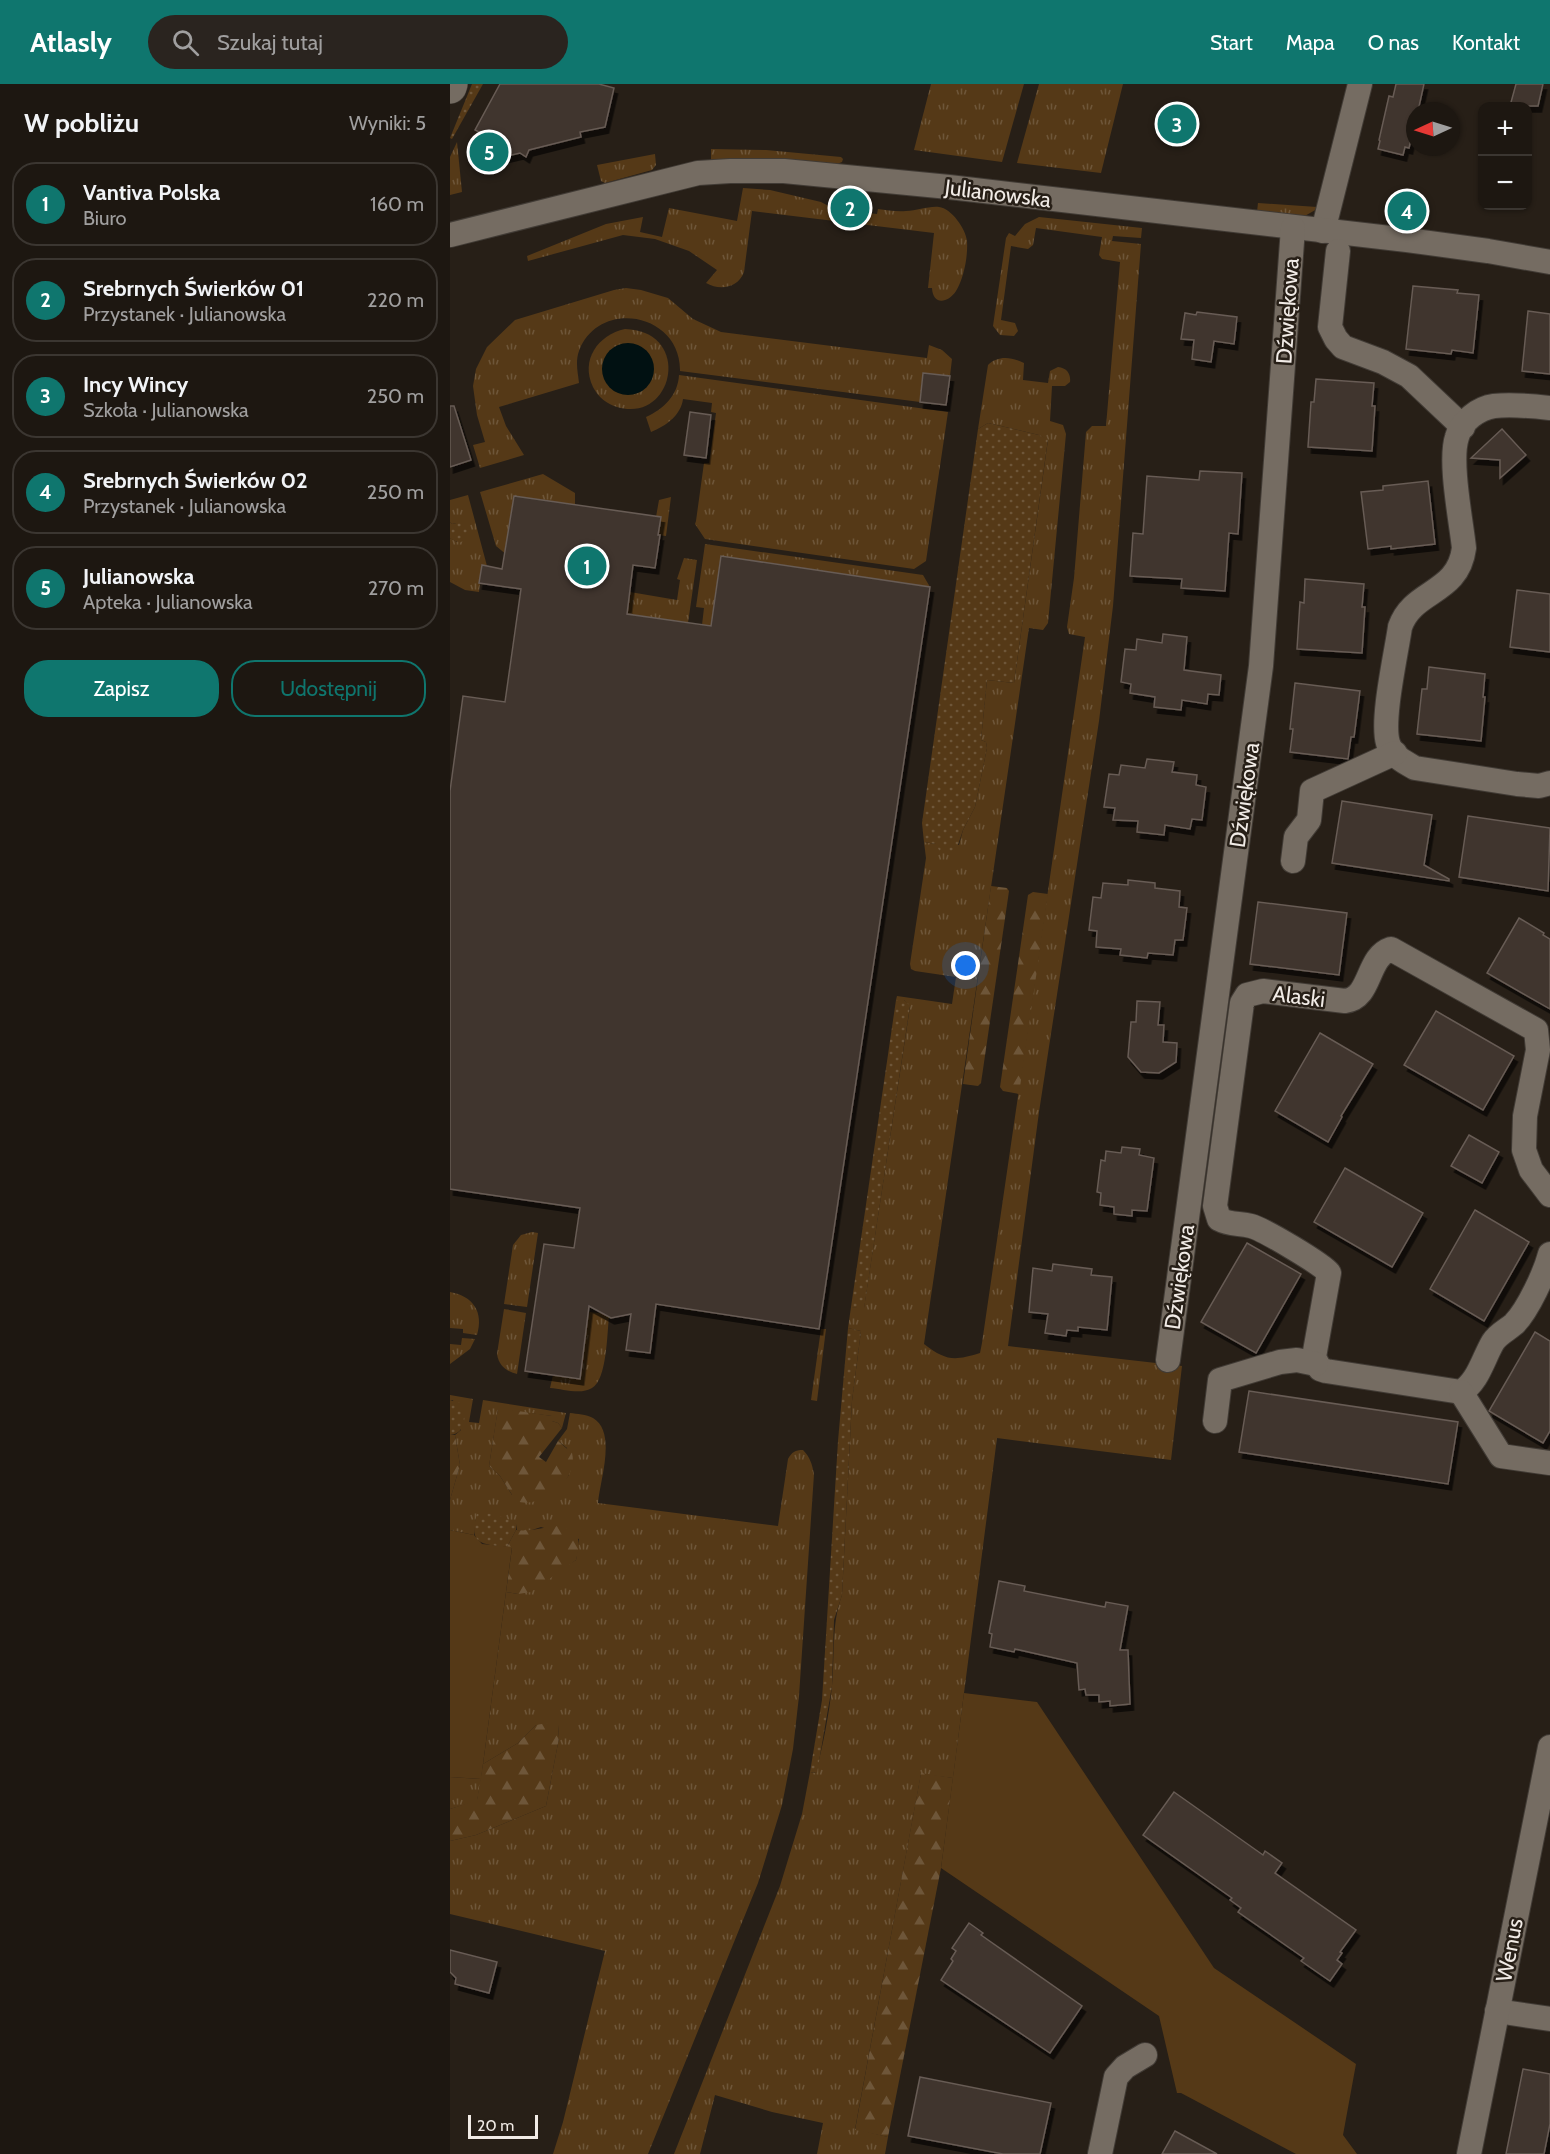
<!DOCTYPE html>
<html lang="pl">
<meta charset="utf-8">
<style>
body{margin:0;font-family:Cabin,sans-serif;background:#2a241f;color:#f1f3f6}
.controls{position:absolute;right:18px;top:18px;display:grid;overflow:hidden;border-radius:12px;box-shadow:0 2px 4px #0004}
.controls button{width:54px;height:54px;display:grid;place-items:center;padding:0;border:0;border-bottom:2px solid #3b3631;background:#1d1711;color:#f1f3f6;font:30px sans-serif}
.compass{position:absolute;left:956px;top:18px;width:54px;height:54px;border-radius:50%;background:#1d1711;box-shadow:0 2px 4px #0004;rotate:266deg}
.scale{position:absolute;left:18px;bottom:15px;width:70px;box-sizing:border-box;padding-left:6px;border:3px solid #f1ebe6;border-top:0;font-size:16px;line-height:21px;white-space:nowrap;color:#f1ebe6;-webkit-text-stroke:4px #271f17;paint-order:stroke}
.you{position:absolute;left:516px;top:882px;width:21px;height:21px;margin:-15px;border:4px solid #fff;border-radius:50%;background:#1a73e8;box-shadow:0 0 0 9px #1a73e833}
.badge{display:grid;place-items:center;width:39px;height:39px;border-radius:50%;background:#0f766e;color:#fff;font-size:20px;font-weight:700}
.pin{position:absolute;translate:-50% -50%;border:3px solid #fff;box-shadow:0 2px 6px #0006}
.list{margin:0;padding:0;list-style:none}
h2{display:flex;justify-content:space-between;align-items:center;height:78px;margin:0;padding:0 24px;font-size:26px}
h2 small{font-size:20px;font-weight:400;color:#a09f9f}
.list li{display:grid;grid-template-columns:39px 1fr auto;gap:18px;align-items:center;box-sizing:border-box;height:84px;margin:0 12px 12px;padding:0 12px;border:2px solid #3b3631;border-radius:24px}
.list b{display:block;font-size:22px;white-space:nowrap}
.list p{margin:0;font-size:20px;white-space:nowrap;color:#a09f9f}
.list em{font-size:20px;font-style:normal;color:#a09f9f}
.actions{display:flex;gap:12px;padding:18px 24px}
.actions a{flex:1;padding:14px 0;border:2px solid #0f766e;border-radius:24px;text-align:center;font-size:21px;color:#0f766e}
.actions .main{background:#0f766e;color:#fff}
.icon{flex:none;width:33px;height:33px;fill:none;stroke:currentColor;stroke-width:2;stroke-linecap:round;stroke-linejoin:round}
.map{position:relative;flex:none;width:1100px;height:2070px;overflow:hidden}
header{display:flex;align-items:center;gap:36px;box-sizing:border-box;height:84px;padding:0 30px;background:#0f766e;color:#fff}
header strong{font-size:28px}
nav{display:flex;gap:33px;margin-inline-start:auto;font-size:21px}
.search{width:420px;height:54px;background:#2a241f;display:flex;align-items:center;gap:15px;box-sizing:border-box;padding:0 21px;border-radius:33px;color:#a09f9f;font-size:22px}
main{display:flex}
aside{flex:1;background:#1d1711}
.map>svg:first-child{display:block}
.grass{fill:url(#grass-tufts)}
.forest{fill:url(#forest-firs)}
.park{fill:#553917}
.garden{fill:url(#garden-dots)}
.water{fill:#011112}
.building{fill:#3f352e;stroke:#675b54;stroke-width:1.5;filter:url(#shadow)}
.lines{fill:none;stroke-linecap:round;stroke-linejoin:round}
.street-casing{stroke:#413b35;stroke-width:26}
.secondary-casing{stroke:#413b35;stroke-width:34}
.street{stroke:#756c62;stroke-width:24}
.secondary{stroke:#756c62;stroke-width:33}
.labels{text-anchor:middle;stroke-width:5;stroke-linejoin:round;paint-order:stroke}
.street-label{font-size:22px;fill:#f1ebe6;stroke:#271f17}
</style>
<header>
<strong>Atlasly</strong>
<div class="search"><svg class="icon" aria-label="search" viewBox="0 0 24 24"><circle cx="10" cy="10" r="6"/><path d="M15 15l6 6"/></svg>Szukaj tutaj</div>
<nav><a>Start</a><a>Mapa</a><a>O nas</a><a>Kontakt</a></nav>
</header>
<main>
<aside>
<h2>W pobliżu<small>Wyniki: 5</small></h2>
<ul class="list">
<li><span class="badge">1</span><div><b>Vantiva Polska</b><p>Biuro</p></div><em>160 m</em></li>
<li><span class="badge">2</span><div><b>Srebrnych Świerków 01</b><p>Przystanek · Julianowska</p></div><em>220 m</em></li>
<li><span class="badge">3</span><div><b>Incy Wincy</b><p>Szkoła · Julianowska</p></div><em>250 m</em></li>
<li><span class="badge">4</span><div><b>Srebrnych Świerków 02</b><p>Przystanek · Julianowska</p></div><em>250 m</em></li>
<li><span class="badge">5</span><div><b>Julianowska</b><p>Apteka · Julianowska</p></div><em>270 m</em></li>
</ul>
<div class="actions"><a class="main">Zapisz</a><a>Udostępnij</a></div>
</aside>
<div class="map">
<svg width="1100" height="2070" viewBox="0 0 1100 2070">
<defs>
<pattern id="grass-tufts" width="24" height="20" patternUnits="userSpaceOnUse" patternTransform="scale(1.5)"><rect width="24" height="20" fill="#553917"/><path d="M3 7l-1-3M5 7V3M7 7l1-3M15 17l-1-3M17 17v-4M19 17l1-3" fill="none" stroke="#6e5639"/></pattern>
<pattern id="forest-firs" width="22" height="20" patternUnits="userSpaceOnUse" patternTransform="scale(1.5)"><rect width="22" height="20" fill="#553917"/><path d="M5 1l3.5 6h-7zM16 11l3.5 6h-7z" fill="#6e5639"/></pattern>
<pattern id="garden-dots" width="8" height="8" patternUnits="userSpaceOnUse" patternTransform="scale(1.5)"><rect width="8" height="8" fill="#553917"/><path d="M2 2h.1M6 6h.1" fill="none" stroke="#6e5639" stroke-width="1.8" stroke-linecap="round"/></pattern>
<filter id="shadow"><feDropShadow dx="3.5" dy="6" stdDeviation="0" flood-color="#0009"/></filter>
</defs>
<rect width="100%" height="100%" fill="#271f17"/>
<g class="grass">
<polygon points="481,0 574,0 552,78 464,66"/>
<polygon points="589,0 673,0 651,89 567,79"/>
<polygon points="7,58 12,108 0,111 0,73"/>
<polygon points="261,65 316,66 391,73 393,75 392,78 387,80 334,75 261,76"/>
<polygon points="205,70 206,81 202,86 155,99 151,97 147,81"/>
<path d="M293,104l27,2 51,12 15,8 41,4 1,-5c9,1 19,3 28,2 11,0 22,-5 33,-4 12,1 27,22 28,34 1,15 -3,37 -11,50 -8,12 -23,15 -24,-3h-4l6,-55 -182,-22 -8,61c-6,16 -24,19 -38,11l11,-13 -28,-19 -34,-12 -32,-4 -95,26 -1,-5 79,-32 37,-7 -3,15 22,5 7,-29 68,13z"/>
<polygon points="808,119 867,123 867,125 853,133 807,128"/>
<path d="M589,133l103,11 -1,10 -28,-2 -1,5 29,3 -28,362 -14,115 -60,391 -31,234 174,20 -11,94 -174,-22 -44,340 -32,-4 -66,355 33,8 -3,17h-68l6,-31 -51,-11 -57,-17 -15,59h-26l106,-268 22,-72 8,-42 6,1c7,-29 13,-57 16,-87 3,-31 -1,-61 10,-91l10,-194 9,-70 -13,-3 3,-21 13,1 46,-301 -6,-7h-8l1,-4 55,8 4,-27 -41,-6 -4,-2 -1,-5 16,-106 -2,-16 12,2 23,1 4,-15 12,-23 12,-59 -1,-6 -5,-2 6,-60 27,3 34,-243 -9,-5 -51,-12 -10,6 10,-64c10,-10 24,-8 36,-2l-1,17 25,3 2,-12 8,-4c9,1 13,7 12,15l-5,4h-13l-2,35 13,4 3,9 -18,189 -5,7 -14,-2 -105,716c22,17 30,17 56,9l2,-10 103,-706 -16,-3 -2,-7 7,-49 12,-146 6,-6h14l14,-164 -18,-3 -3,-4 3,-18 -66,-9 -3,17 -5,4 -17,-3 -10,74 14,3 3,8 -4,5 -14,-1 -7,-9 13,-88 3,-5 6,3 10,-12z"/>
<path d="M176,204l15,2 27,8 25,21 28,13 206,26 2,-13 13,5 10,9 -2,17 -27,-3 -3,29 -240,-31c1,-58 -81,-73 -101,-20 -4,11 -1,22 0,32l-80,24 7,19 18,29 -44,13 -7,-23 12,-3 -8,-27 -4,-29 3,-17 11,-22 28,-27 99,-30z"/>
<path d="M175,245c68,2 49,95 -8,78 -10,-3 -19,-10 -24,-20 -13,-27 5,-52 32,-58z"/>
<path d="M229,291l269,37 -22,149 -12,8 -209,-30 -10,-15 1,-3 8,-58h5l7,-50 -5,-1 1,-9 -29,-4c-2,16 -17,27 -32,33l-5,-15c18,-8 32,-22 33,-42z"/>
<polygon points="93,390 125,409 125,421 64,412 56,460 89,465 57,471 46,462 30,408"/>
<polygon points="18,411 37,482 32,482 29,508 15,506 0,498 0,454 7,458 7,439 2,440 0,438 0,416"/>
<polygon points="221,413 216,452 208,451 211,434 206,433 209,416"/>
<polygon points="255,460 473,491 480,503 271,472 261,542 252,541 254,524 246,523"/>
<polygon points="234,474 247,476 238,539 174,530 180,508 227,516 230,496 227,495"/>
<polygon points="82,1148 88,1149 77,1223 54,1220 63,1161 71,1151"/>
<path d="M0,1208c23,4 34,20 27,43l-14,-2v-4l-13,-1z"/>
<path d="M54,1225l22,4 -9,61c-11,-3 -18,-8 -20,-20z"/>
<path d="M139,1228l19,2 1,3c-2,16 -2,63 -17,71 -11,7 -29,1 -42,0l3,-13 27,4z"/>
<polygon points="371,1245 376,1245 367,1317 361,1316"/>
<polygon points="12,1254 25,1255 20,1265 0,1280 0,1260 11,1261"/>
<path d="M0,1311l23,4 -4,23 10,1 4,-23 83,13 -4,15 -4,-5 -6,-2v-5l-54,-7 -9,57 11,10 12,19c31,2 36,7 57,-20l-2,-27 -9,-7 9,-12 3,-16c7,1 16,1 23,5 24,14 7,62 5,85l180,23 10,-67c4,-7 7,-9 15,-9 7,7 9,14 11,24l-15,222 -6,53 -11,56 -24,78 -110,271h-95l10,-32 42,-171 -155,-37v-73l26,-6 70,-29 13,-68 -1,-13h-22l-18,18 -35,21 23,-172 12,2 58,-34 3,-21 -38,-12 -15,5 -9,-2 -1,-6 -40,-6 -2,17 -24,-5v-30l10,-35 -5,-30 6,-5 -8,-30h-3z"/>
<polygon points="0,1693 31,1695 27,1717 0,1725"/>
</g>
<g class="forest">
<polygon points="541,802 557,804 559,807 531,999 528,1002 513,1000"/>
<polygon points="583,808 598,810 569,1010 553,1007 550,1003 578,811"/>
<path d="M48,1324l54,8v5l6,2 4,5 -23,29 7,5 12,-21 14,12c7,27 -30,57 -56,48l-16,-25 -11,-10z"/>
<polygon points="0,1351 5,1351 10,1381 0,1416"/>
<path d="M108,1442l19,5 2,16 -3,13 -45,32 -13,2 -12,-2 6,-44 -5,-1 9,-17c14,2 28,-3 42,-4z"/>
<polygon points="98,1639 108,1641 109,1654 96,1722 26,1751 0,1757 0,1725 27,1716 33,1680 68,1659 86,1641"/>
<polygon points="471,1689 503,1694 491,1784 438,2053 405,2046"/>
</g>
<g class="park">
<polygon points="0,1446 24,1451 32,1460 62,1463 31,1695 0,1693"/>
<polygon points="514,1609 587,1618 764,1884 906,1980 893,2051 907,2070 846,2070 731,2009 727,2009 709,1932 491,1784"/>
</g>
<g class="garden">
<polygon points="22,0 33,0 2,55 0,54"/>
<polygon points="538,339 589,351 598,355 564,599 537,596 531,656 536,658 537,664 525,723 513,746 505,770 490,768 486,760 474,758 472,739 528,345"/>
<path d="M0,438l2,2c8,-2 12,-3 18,3l-1,10c-7,7 -12,6 -19,1z"/>
<polygon points="446,916 454,916 460,922 414,1225 401,1223"/>
<polygon points="398,1244 411,1247 402,1317 392,1511 384,1536 382,1602 367,1689 360,1688 372,1616 388,1357"/>
<path d="M0,1316l11,3c6,11 5,31 -11,32z"/>
<path d="M31,1429c12,0 25,4 35,11v6l-9,17c-26,-3 -39,-3 -30,-33z"/>
</g>
<circle class="water" cx="178" cy="285" r="26"/>
<g class="building">
<polygon points="50,0 149,0 164,4 155,43 130,48 131,53 79,66 76,73 70,69 32,78 28,64 35,51 25,46"/>
<polygon points="946,0 974,0 968,27 965,27 965,38 959,64 955,63 953,71 928,65 930,57 929,56 939,12 943,13"/>
<polygon points="1066,0 1093,0 1088,22 1060,22"/>
<polygon points="963,202 1008,206 1007,209 1029,211 1023,269 1002,266 1001,270 956,265"/>
<polygon points="1078,227 1100,230 1100,290 1072,287"/>
<polygon points="747,228 787,233 784,260 764,257 761,278 742,275 744,256 731,255 735,229 746,231"/>
<polygon points="473,289 500,292 496,321 470,318"/>
<polygon points="866,295 924,299 922,322 925,322 922,367 858,363 861,318 864,318"/>
<polygon points="0,322 4,322 21,376 0,383"/>
<polygon points="240,328 261,331 256,374 234,371"/>
<polygon points="1052,345 1076,371 1050,394 1050,376 1021,374"/>
<polygon points="750,387 792,389 788,450 779,449 775,507 731,504 732,495 680,492 683,449 693,450 697,392 749,396"/>
<polygon points="978,397 985,460 941,465 941,462 918,465 911,408 933,406 933,402"/>
<polygon points="64,412 211,433 208,451 210,451 205,484 183,481 177,530 261,542 271,472 480,503 369,1245 206,1220 200,1269 176,1266 181,1230 161,1234 139,1222 130,1295 75,1287 94,1160 124,1164 130,1124 0,1105 0,707 13,612 55,618 71,505 29,499 32,481 52,485"/>
<polygon points="855,495 914,500 912,523 915,523 912,569 847,565 850,518 854,519"/>
<polygon points="1067,506 1100,510 1100,568 1060,563"/>
<polygon points="713,550 737,553 734,586 771,591 769,611 758,610 757,620 732,616 731,626 704,623 705,613 680,609 681,600 671,598 675,565 686,566 687,555 712,559"/>
<polygon points="979,583 1035,590 1033,613 1035,613 1031,657 967,650 972,605 977,605"/>
<polygon points="845,599 910,607 904,653 901,653 898,675 840,668 843,645 840,645"/>
<polygon points="697,675 724,678 722,688 747,691 746,701 756,703 752,736 742,735 740,745 715,741 714,751 687,748 688,737 663,736 665,724 654,723 659,690 669,691 671,681 695,684"/>
<polygon points="892,717 982,731 974,781 999,795 999,797 882,779"/>
<polygon points="1018,732 1100,744 1098,807 1009,793"/>
<polygon points="678,796 705,799 705,804 730,807 729,823 737,824 733,856 725,856 723,871 698,869 697,874 670,871 671,865 646,863 647,847 639,846 643,813 651,814 653,799 678,801"/>
<polygon points="808,818 897,829 889,891 800,880"/>
<polygon points="1069,834 1094,849 1093,851 1100,855 1100,925 1037,889"/>
<polygon points="687,917 710,918 708,941 714,941 713,958 727,959 726,978 709,989 691,988 678,973 681,938 686,938"/>
<polygon points="986,927 1064,972 1033,1026 954,981"/>
<polygon points="870,949 923,980 891,1032 892,1033 878,1058 825,1027"/>
<polygon points="1019,1051 1049,1068 1032,1099 1001,1082"/>
<polygon points="672,1063 690,1065 689,1071 704,1074 697,1127 682,1126 682,1132 664,1130 664,1123 650,1121 651,1109 647,1108 651,1076 655,1077 656,1067 671,1069"/>
<polygon points="895,1084 973,1129 942,1183 864,1138"/>
<polygon points="1025,1126 1079,1158 1034,1237 980,1205"/>
<polygon points="797,1159 851,1190 806,1269 751,1238"/>
<polygon points="603,1180 642,1185 641,1191 662,1193 657,1246 628,1243 628,1247 617,1246 616,1252 595,1249 598,1230 579,1228 583,1184 602,1187"/>
<polygon points="1085,1248 1100,1257 1100,1347 1093,1359 1039,1327"/>
<polygon points="799,1307 1008,1338 998,1400 789,1368"/>
<polygon points="549,1497 575,1502 574,1507 655,1523 656,1518 678,1522 670,1566 678,1566 680,1620 660,1622 660,1617 649,1618 649,1611 636,1611 635,1605 629,1606 627,1579 565,1565 564,1568 540,1563 542,1550 539,1549"/>
<polygon points="724,1708 813,1771 815,1767 832,1779 825,1789 906,1846 890,1868 892,1869 887,1876 892,1880 880,1897 851,1877 854,1874 788,1828 791,1824 780,1816 782,1814 693,1751"/>
<polygon points="519,1839 533,1849 531,1851 632,1922 600,1969 491,1896 503,1877 501,1875 506,1867 502,1864"/>
<polygon points="0,1866 47,1878 39,1909 5,1900 6,1894 0,1888"/>
<polygon points="1073,1985 1100,1990 1100,2040 1094,2070 1056,2070"/>
<polygon points="470,1993 601,2019 590,2070 553,2070 458,2052"/>
<polygon points="725,2047 767,2070 712,2070"/>
</g>
<g class="lines">
<g class="street-casing">
<g id="street">
<polyline points="873,147 910,0"/>
<polyline points="0,151 248,89 280,87 334,87 499,103 957,156 1038,167 1100,178"/>
<polyline points="888,167 880,243 886,255 893,263 933,278 959,292 1013,343"/>
<path d="M1100,324c-18,-2 -37,-4 -56,-2 -15,2 -33,15 -37,31 -8,24 4,83 7,111 -6,47 -51,41 -64,79 -4,28 -19,93 -12,116 4,13 16,19 27,25l102,16 22,2 11,-3"/>
<polyline points="843,777 846,753 859,736 862,707 945,669"/>
<path d="M1100,1111l-19,-25 -7,-20 1,-34 13,-66 -2,-20 -145,-81c-25,8 -19,49 -46,52l-82,-10 -16,4 -5,8 -27,203 4,13c11,6 20,4 32,7 12,3 71,38 78,47l-15,84 6,12 6,2 135,21c17,-10 22,-33 32,-50 5,-8 14,-12 21,-18 14,-14 31,-51 36,-70"/>
<polyline points="718,1276 811,582 843,144"/>
<polyline points="1011,1308 1051,1372 1100,1379"/>
<polyline points="765,1337 770,1296 830,1278 847,1276 866,1280"/>
<polyline points="1047,1927 1100,1935"/>
<polyline points="650,2070 666,1993 675,1983 695,1971"/>
<polyline points="1019,2070 1100,1663"/>
</g>
</g>
<g class="secondary-casing">
<polyline id="secondary" points="0,3 1,0"/>
</g>
<use href="#street" class="street"/>
<use href="#secondary" class="secondary"/>
</g>
<g class="labels">
<g class="street-label">
<text transform="translate(548 109) rotate(7)" y="8">Julianowska</text>
<text transform="translate(837 227) rotate(-86)" y="8">Dźwiękowa</text>
<text transform="translate(794 711) rotate(-82)" y="8">Dźwiękowa</text>
<text transform="translate(849 912) rotate(7)" y="8">Alaski</text>
<text transform="translate(729 1193) rotate(-82)" y="8">Dźwiękowa</text>
<text transform="translate(1059 1866) rotate(-79)" y="8">Wenus</text>
</g>
</g>
</svg>
<div class="controls">
<button>+</button>
<button>−</button>
</div>
<svg class="compass" viewBox="-18 -18 36 36"><path d="M0-13l5 13h-10z" fill="#e53935"/><path d="M0 13l5-13h-10z" fill="#a09f9f"/></svg>
<div class="scale">20 m</div>
<div class="you"></div>
<div class="pin badge" style="left:137px;top:482px">1</div>
<div class="pin badge" style="left:400px;top:124px">2</div>
<div class="pin badge" style="left:727px;top:40px">3</div>
<div class="pin badge" style="left:957px;top:127px">4</div>
<div class="pin badge" style="left:39px;top:68px">5</div>
</div>
</main>
